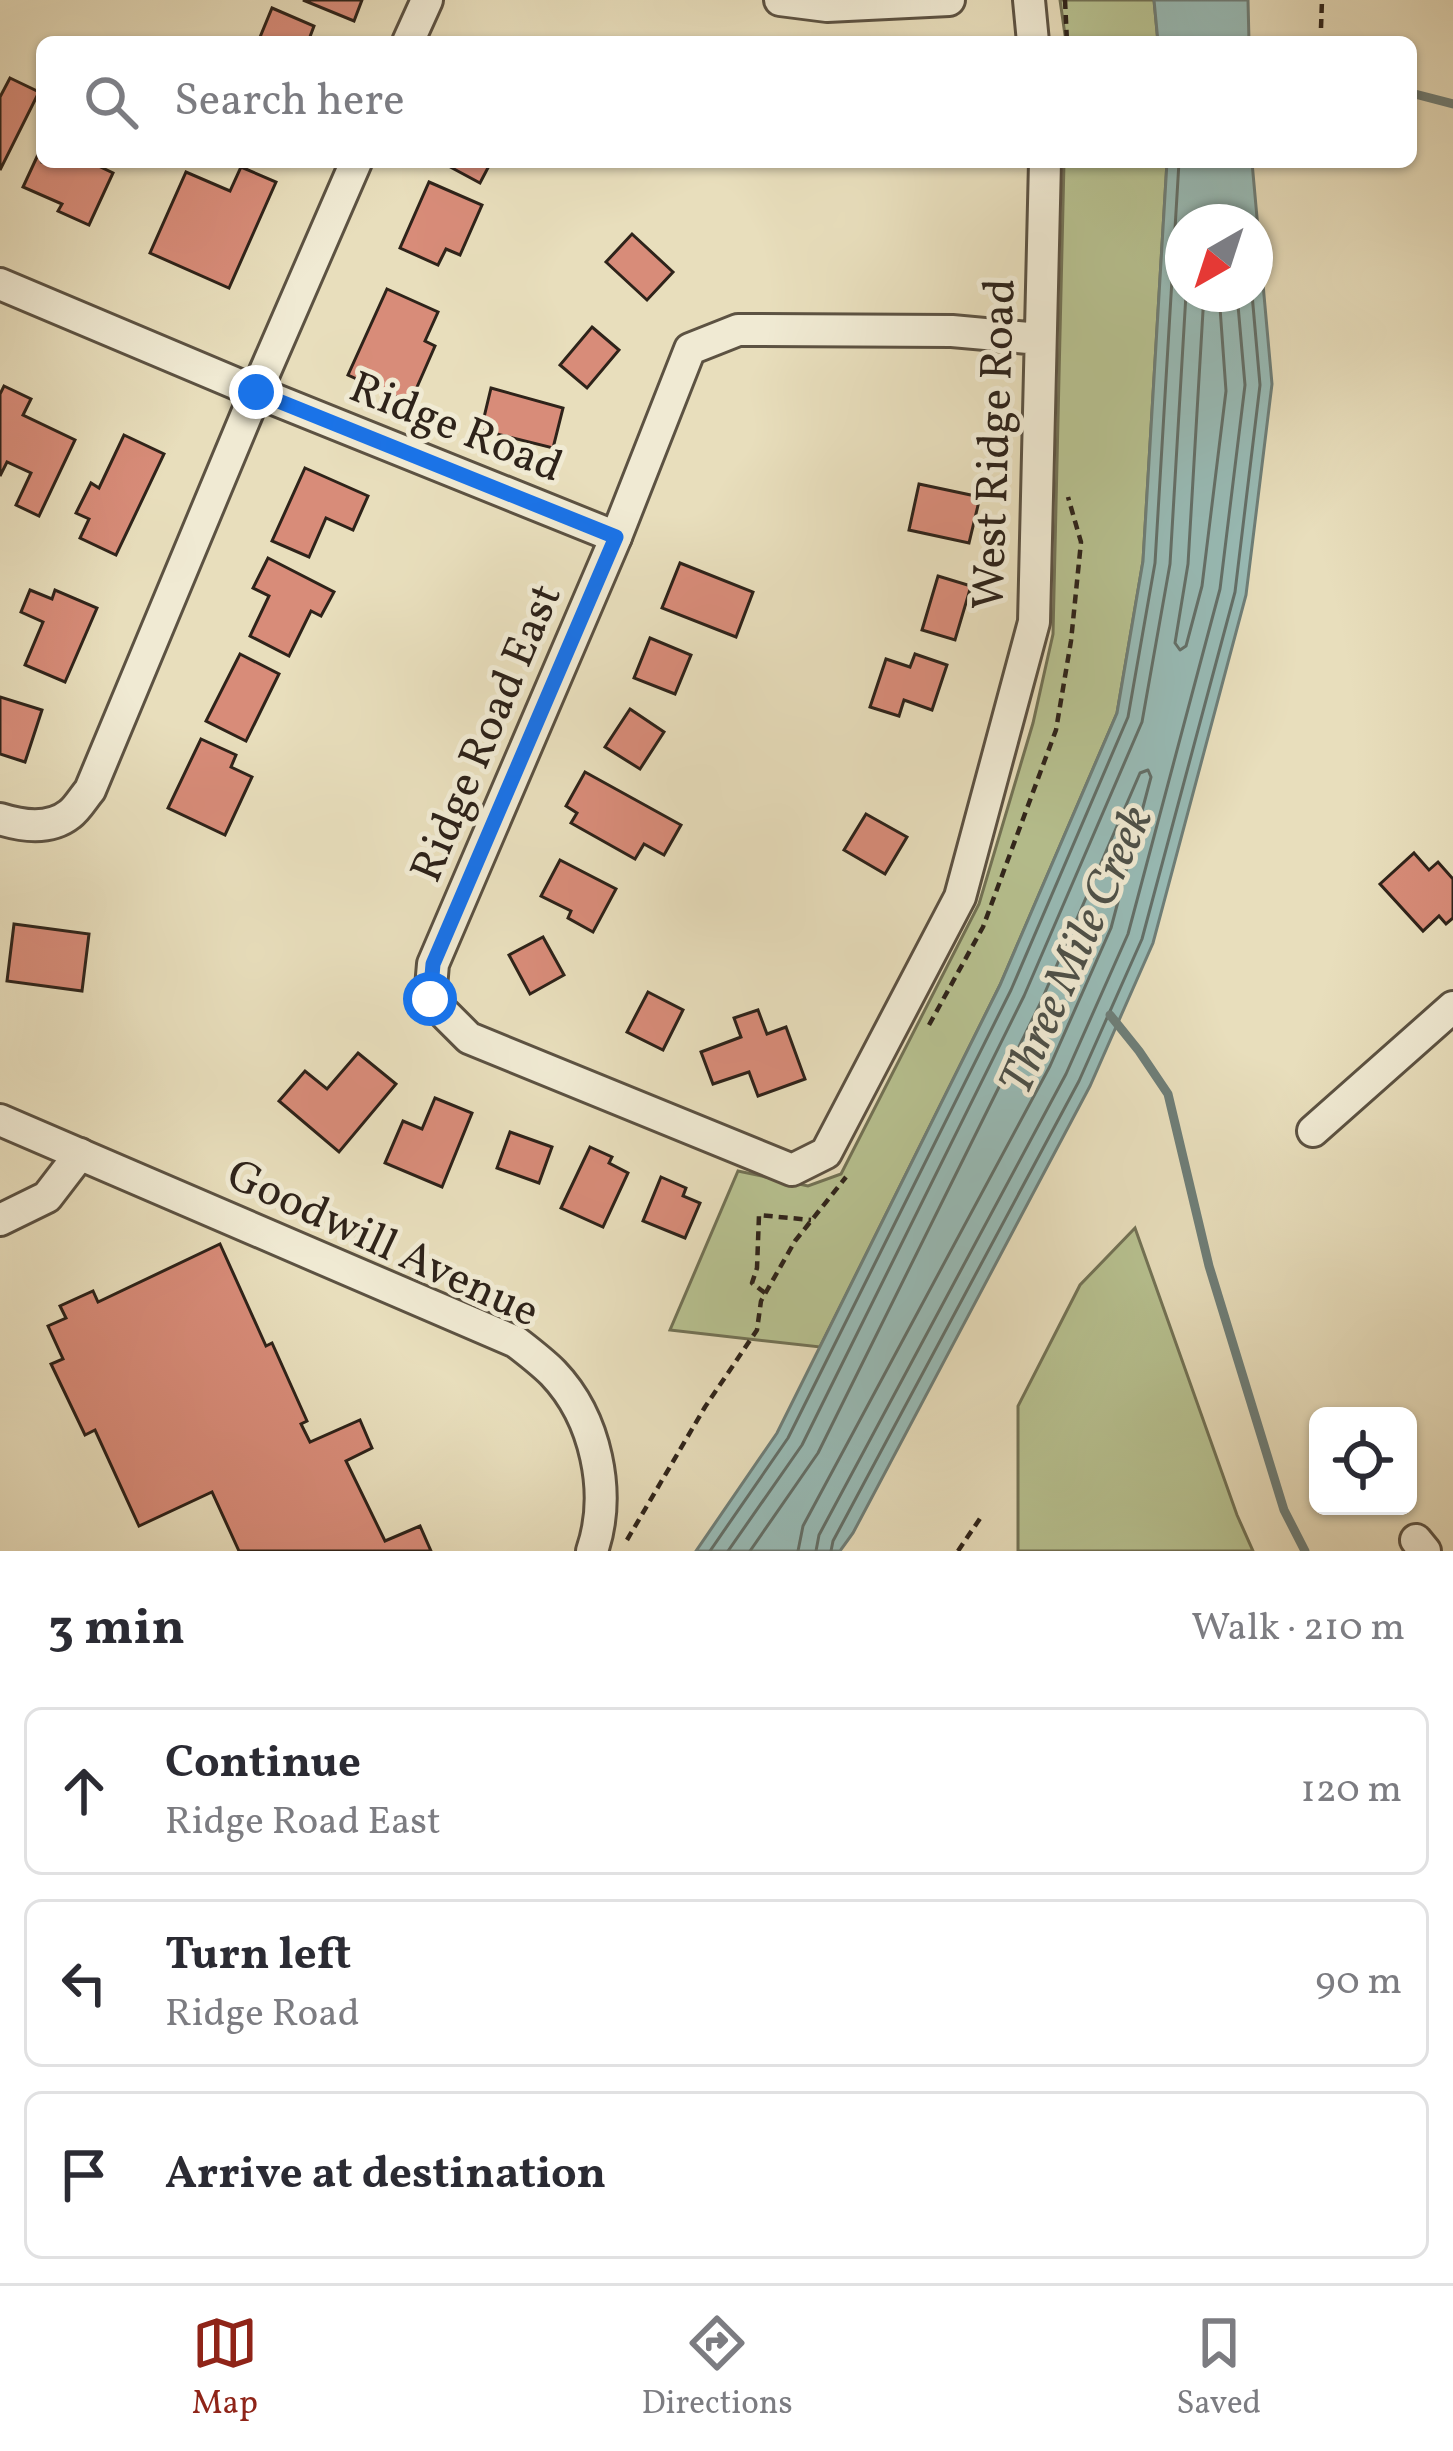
<!DOCTYPE html>
<meta charset="utf-8">
<style>
body{margin:0;font-family:Vollkorn,serif;background:#f2f2f3;color:#2b2b33}
.controls{position:absolute;right:36px;bottom:36px;display:grid;overflow:hidden;border-radius:18px;box-shadow:0 3px 9px #0004}
.controls button{width:108px;height:108px;display:grid;place-items:center;padding:0;border:0;border-bottom:3px solid #e1e1e2;background:#fff;color:#2b2b33;font:60px sans-serif}
.compass{position:absolute;left:1165px;top:204px;width:108px;height:108px;border-radius:50%;background:#fff;box-shadow:0 3px 9px #0004;rotate:219deg}
.stop{position:absolute;width:36px;height:36px;margin:-27px;border:9px solid #1a73e8;border-radius:50%;background:#fff}
.stop.end{background:#1a73e8;border-color:#fff;box-shadow:0 3px 12px #0008}
.list{margin:0;padding:0;list-style:none}
h2{display:flex;justify-content:space-between;align-items:center;height:156px;margin:0;padding:0 48px;font-size:51px}
h2 small{font-size:39px;font-weight:400;color:#7c7c81}
.list li{display:grid;grid-template-columns:78px 1fr auto;gap:36px;align-items:center;box-sizing:border-box;height:168px;margin:0 24px 24px;padding:0 24px;border:3px solid #e1e1e2;border-radius:18px}
.list b{display:block;font-size:45px;white-space:nowrap}
.list p{margin:0;font-size:39px;white-space:nowrap;color:#7c7c81}
.list em{font-size:39px;font-style:normal;color:#7c7c81}
.icon{flex:none;width:66px;height:66px;fill:none;stroke:currentColor;stroke-width:2;stroke-linecap:round;stroke-linejoin:round}
.map{position:relative;flex:none;width:1453px;height:1551px;overflow:hidden}
.search{position:absolute;background:#fff;box-shadow:0 3px 9px #0004;left:36px;right:36px;top:36px;height:132px;display:flex;align-items:center;gap:30px;box-sizing:border-box;padding:0 42px;border-radius:18px;color:#7c7c81;font-size:45px}
.sheet{height:732px;background:#fff}
nav{display:flex;justify-content:space-around;align-items:center;box-sizing:border-box;height:168px;border-top:3px solid #e1e1e2;background:#fff;font-size:33px;color:#7c7c81}
nav a{display:grid;justify-items:center;gap:6px}
nav .on{color:#8f2418}
.map>svg:first-child{display:block}
.green{fill:#b7c190;stroke:#727255;stroke-width:3}
.water{fill:#98bbb6;stroke:#6e7e78;stroke-width:3;fill-rule:evenodd}
.lines{fill:none;stroke-linecap:round;stroke-linejoin:round}
.shore{stroke:#636f68;stroke-width:3}
.stream{stroke:#6e7e78;stroke-width:9}
.building{fill:#d88c79;stroke:#2e231a;stroke-width:3}
.street-casing{stroke:#5c5242;stroke-width:36}
.path{stroke:#2e231a;stroke-width:4.5;stroke-dasharray:9 6;stroke-linecap:butt}
.street{stroke:#f0ead3;stroke-width:30}
.route{stroke:#1a73e8;stroke-width:15}
.labels{text-anchor:middle;stroke-width:10;stroke-linejoin:round;paint-order:stroke}
.street-label{font-size:45px;fill:#2e231a;stroke:#f0ead3}
.water-label{font-size:48px;font-style:italic;fill:#4e5149;stroke:#f0ead3}
</style>
<div class="map">
<svg width="1453" height="1551" viewBox="0 0 1453 1551">
<rect width="100%" height="100%" fill="#e8debc"/>
<filter id="stains"><feTurbulence type="fractalNoise" baseFrequency=".00167" numOctaves="4"/><feColorMatrix values="0 0 0 0 .2 0 0 0 0 .09 0 0 0 0 .02 0 0 0 .5 -.17"/></filter>
<radialGradient id="worn" r=".72"><stop offset=".6" stop-color="#630" stop-opacity="0"/><stop offset="1" stop-color="#630" stop-opacity=".3"/></radialGradient>
<g class="green">
<polygon points="1060,0 1154,0 1158,42 1066,42"/>
<polygon points="1064,162 1167,162 1143,561 1117,713 1000,985 820,1347 670,1330 738,1171 808,1186 841,1174 979,904 1033,723 1053,634"/>
<polygon points="1135,1228 1237,1515 1253,1551 1018,1551 1018,1406 1080,1285"/>
</g>
<g class="water">
<polygon points="1154,0 1248,0 1249,42 1158,42"/>
<path d="M1167,162h85l20,222 -26,211 -93,348 -63,143 -237,447 -13,18h-144l81,-118 223,-448 117,-272 26,-152zM1183,222h72v72h-72z"/>
</g>
<g class="lines">
<g class="shore">
<polyline points="1204,294 1188,564 1175,643 1180,650 1186,646 1202,586 1226,391 1219,294"/>
<polyline points="710,1551 788,1438 1011,990 1128,717 1155,563 1179,162"/>
<polyline points="728,1551 802,1445 1024,996 1142,722 1170,564 1186,294"/>
<polyline points="750,1551 818,1453 1040,1004 1140,773 1148,770 1151,777 1111,928 1050,1066 803,1526 798,1551"/>
<polyline points="816,1551 819,1535 1066,1074 1128,934 1220,589 1245,385 1237,294"/>
<polyline points="831,1551 833,1541 1079,1081 1142,939 1235,592 1260,385 1252,294"/>
</g>
<g class="stream">
<polyline points="1411,93 1453,104"/>
<polyline points="1110,1015 1139,1051 1168,1094 1209,1266 1284,1510 1305,1551"/>
</g>
</g>
<g class="building">
<polygon points="303,0 362,0 354,21"/>
<polygon points="272,8 314,26 308,42 258,42"/>
<polygon points="10,78 39,92 0,170 0,97"/>
<polygon points="42,146 42,162 90,162 113,173 89,225 58,211 62,204 23,187"/>
<polygon points="441,162 491,162 480,183"/>
<polygon points="241,167 276,182 229,288 150,253 186,172 230,191"/>
<polygon points="429,182 482,205 460,255 446,249 438,265 400,248"/>
<polygon points="632,234 673,272 647,300 606,262"/>
<polygon points="387,289 438,312 425,341 435,346 410,403 348,375"/>
<polygon points="592,327 619,350 587,388 560,365"/>
<polygon points="4,386 31,399 23,415 75,440 39,516 16,505 31,473 7,462 0,476 0,394"/>
<polygon points="491,388 563,408 553,448 481,430"/>
<polygon points="124,435 164,454 116,555 80,538 89,519 76,513 91,483 99,488"/>
<polygon points="305,468 368,496 353,530 326,518 309,557 272,541"/>
<polygon points="919,484 980,497 969,543 909,530"/>
<polygon points="268,558 334,592 321,616 311,611 289,656 250,636 269,596 253,588"/>
<polygon points="680,563 753,592 736,637 662,608"/>
<polygon points="938,576 971,586 955,640 922,630"/>
<polygon points="30,590 52,599 55,590 97,608 65,682 25,665 43,622 21,612"/>
<polygon points="650,638 691,655 675,694 634,678"/>
<polygon points="240,654 279,674 246,741 206,721"/>
<polygon points="915,654 947,665 932,710 904,700 899,716 870,707 886,659 910,667"/>
<polygon points="0,697 42,710 25,762 0,754"/>
<polygon points="630,709 664,732 640,769 605,747"/>
<polygon points="201,739 236,755 231,767 252,777 225,835 168,808"/>
<polygon points="585,772 681,825 664,855 644,844 635,859 571,823 577,813 566,806"/>
<polygon points="866,814 907,837 885,874 844,850"/>
<polygon points="1414,853 1429,870 1438,862 1453,879 1453,918 1446,924 1439,916 1423,931 1380,884"/>
<polygon points="560,860 616,889 593,932 568,918 571,911 541,896"/>
<polygon points="14,924 89,934 82,991 7,981"/>
<polygon points="543,937 564,975 530,994 509,955"/>
<polygon points="648,992 683,1010 663,1050 627,1032"/>
<polygon points="758,1010 767,1034 786,1027 805,1079 758,1096 749,1072 713,1084 701,1052 741,1037 734,1018"/>
<polygon points="358,1053 396,1084 339,1152 279,1101 305,1071 327,1089"/>
<polygon points="435,1098 472,1113 442,1187 385,1163 403,1121 422,1129"/>
<polygon points="510,1132 552,1147 539,1183 497,1168"/>
<polygon points="590,1147 612,1157 609,1163 628,1173 603,1227 561,1208"/>
<polygon points="661,1177 686,1188 683,1196 700,1203 685,1238 643,1221"/>
<polygon points="220,1244 266,1346 272,1343 307,1421 301,1424 310,1442 360,1420 372,1448 346,1461 385,1541 420,1526 431,1551 239,1551 212,1492 139,1526 95,1430 85,1435 51,1364 63,1359 48,1326 66,1318 60,1306 93,1291 98,1302"/>
</g>
<g class="lines">
<g class="street-casing">
<g id="street">
<polyline points="780,0 827,6 949,0"/>
<polyline points="1029,0 1033,42"/>
<polyline points="408,42 427,0"/>
<polyline points="0,284 256,392 616,537"/>
<polyline points="1040,339 952,331 738,330 690,349 616,537 433,964 430,999 469,1038 792,1170 826,1153 960,897 1034,622 1045,162"/>
<path d="M0,819c22,7 50,11 70,-5 7,-5 14,-17 20,-24l166,-398 100,-230"/>
<path d="M0,1120l516,222c13,10 26,20 37,31 43,45 59,120 39,178"/>
<polyline points="1313,1131 1453,1007"/>
<polyline points="0,1220 47,1197 80,1154"/>
<polyline points="1416,1540 1425,1551"/>
</g>
</g>
<g class="path">
<polyline points="1065,0 1067,42"/>
<polyline points="1321,28 1322,0"/>
<polyline points="929,1025 983,927 1056,730 1071,641 1081,542 1068,497"/>
<polyline points="765,1293 752,1283 757,1268 759,1215 811,1220"/>
<polyline points="627,1540 705,1407 757,1330 761,1301 795,1241 846,1177"/>
<polyline points="958,1551 981,1517"/>
</g>
<use href="#street" class="street"/>
</g>
<g class="lines">
<polyline class="route" points="256,392 616,537 433,964 430,999"/>
</g>
<g class="labels">
<g class="street-label">
<text transform="translate(457 425) rotate(22)" y="16">Ridge Road</text>
<text transform="translate(992 444) rotate(-88)" y="16">West Ridge Road</text>
<text transform="translate(484 732) rotate(-67)" y="16">Ridge Road East</text>
<text transform="translate(384 1241) rotate(25)" y="16">Goodwill Avenue</text>
</g>
<g class="water-label">
<text transform="translate(1074 949) rotate(-66)" y="17">Three Mile Creek</text>
</g>
</g>
<rect width="100%" height="100%" filter="url(#stains)"/>
<rect width="100%" height="100%" fill="url(#worn)"/>
</svg>
<div class="controls">
<button><svg class="icon" aria-label="locate" viewBox="0 0 24 24"><circle cx="12" cy="12" r="6"/><path d="M12 2v4M12 18v4M2 12h4M18 12h4"/></svg></button>
</div>
<svg class="compass" viewBox="-18 -18 36 36"><path d="M0-13l5 13h-10z" fill="#e53935"/><path d="M0 13l5-13h-10z" fill="#7c7c81"/></svg>
<div class="stop" style="left:430px;top:999px"></div>
<div class="stop end" style="left:256px;top:392px"></div>
<div class="search"><svg class="icon" aria-label="search" viewBox="0 0 24 24"><circle cx="10" cy="10" r="6"/><path d="M15 15l6 6"/></svg>Search here</div>
</div>
<section class="sheet">
<h2>3 min<small>Walk · 210 m</small></h2>
<ul class="list">
<li><svg class="icon" aria-label="ahead" viewBox="0 0 24 24"><path d="M12 20V5M6 11l6-6 6 6"/></svg><div><b>Continue</b><p>Ridge Road East</p></div><em>120 m</em></li>
<li><svg class="icon" aria-label="left" viewBox="0 0 24 24"><path d="M17 20v-9H6M10 6l-5 5 5 5"/></svg><div><b>Turn left</b><p>Ridge Road</p></div><em>90 m</em></li>
<li><svg class="icon" aria-label="arrive" viewBox="0 0 24 24"><path d="M6 21V4h12l-3 4 3 4H6"/></svg><div><b>Arrive at destination</b></div></li>
</ul>
</section>
<nav>
<a class="on"><svg class="icon" aria-label="map" viewBox="0 0 24 24"><path d="M3 6l6-2 6 2 6-2v14l-6 2-6-2-6 2zM9 4v14M15 6v14"/></svg>Map</a>
<a><svg class="icon" aria-label="directions" viewBox="0 0 24 24"><path d="M12 3l9 9-9 9-9-9zM9 14v-3h6M13 9l2 2-2 2"/></svg>Directions</a>
<a><svg class="icon" aria-label="saved" viewBox="0 0 24 24"><path d="M7 4h10v16l-5-4-5 4z"/></svg>Saved</a>
</nav>
